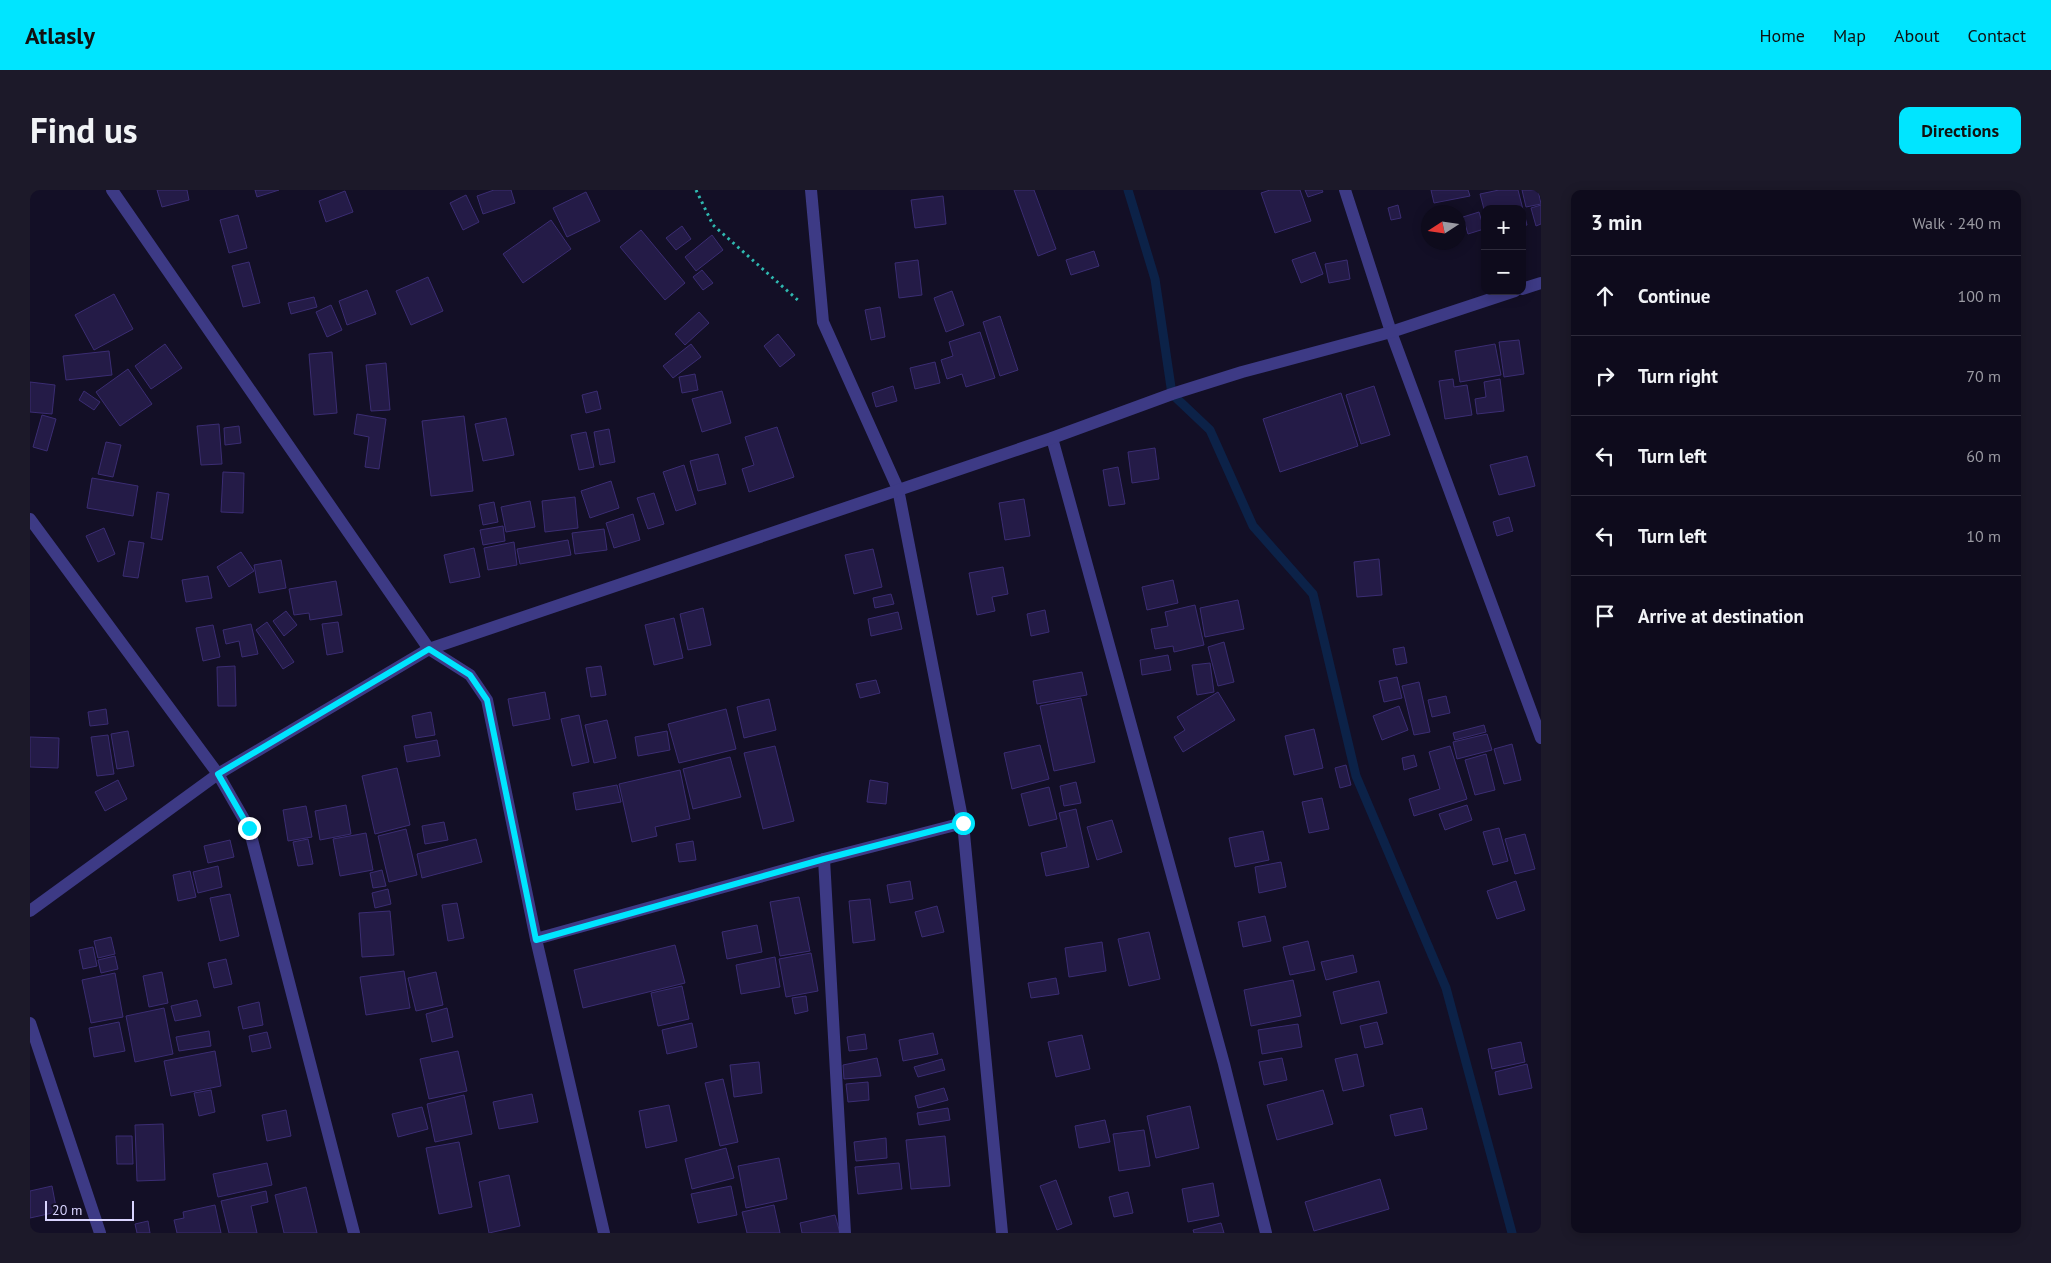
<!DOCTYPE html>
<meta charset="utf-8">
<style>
body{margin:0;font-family:"PT Sans",sans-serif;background:#1c1929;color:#f1f3f6}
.controls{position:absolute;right:15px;top:15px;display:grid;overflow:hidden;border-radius:10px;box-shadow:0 2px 12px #0003}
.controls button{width:45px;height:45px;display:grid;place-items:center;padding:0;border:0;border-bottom:1px solid #2e2b3b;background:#0e0b1c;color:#f1f3f6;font:25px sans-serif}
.compass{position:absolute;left:1391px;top:15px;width:45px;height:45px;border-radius:50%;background:#0e0b1c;box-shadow:0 2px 12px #0003;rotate:258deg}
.scale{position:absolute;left:15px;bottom:12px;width:89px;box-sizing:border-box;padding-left:5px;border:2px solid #d9d4ff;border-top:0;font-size:14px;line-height:18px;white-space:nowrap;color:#d9d4ff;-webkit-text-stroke:4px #130f26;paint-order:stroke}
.stop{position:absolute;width:15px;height:15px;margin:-11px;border:4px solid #00e5ff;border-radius:50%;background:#fff}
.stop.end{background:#00e5ff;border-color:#fff;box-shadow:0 1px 5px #0008}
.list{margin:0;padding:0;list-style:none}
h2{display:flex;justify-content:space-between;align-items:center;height:65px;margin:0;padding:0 20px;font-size:21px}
h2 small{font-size:16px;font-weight:400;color:#9b9ba3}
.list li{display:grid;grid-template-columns:32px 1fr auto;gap:15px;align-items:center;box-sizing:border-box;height:80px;padding:0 20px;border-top:1px solid #2e2b3b}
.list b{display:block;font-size:19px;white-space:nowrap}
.list em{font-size:16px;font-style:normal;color:#9b9ba3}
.icon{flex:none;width:28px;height:28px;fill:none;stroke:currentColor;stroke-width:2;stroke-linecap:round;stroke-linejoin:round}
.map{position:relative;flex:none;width:1511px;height:1043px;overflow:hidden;border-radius:10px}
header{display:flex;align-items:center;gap:30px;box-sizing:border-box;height:70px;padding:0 25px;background:#00e5ff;color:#111}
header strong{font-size:24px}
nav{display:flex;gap:28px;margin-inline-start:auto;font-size:18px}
.intro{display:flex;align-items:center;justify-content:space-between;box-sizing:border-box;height:120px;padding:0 30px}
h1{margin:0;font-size:35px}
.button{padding:12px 22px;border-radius:10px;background:#00e5ff;color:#111;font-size:18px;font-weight:700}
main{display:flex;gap:30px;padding:0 30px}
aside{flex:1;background:#0e0b1c;border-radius:10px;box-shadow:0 2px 12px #0003}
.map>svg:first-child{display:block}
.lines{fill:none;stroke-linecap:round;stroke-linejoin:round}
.stream{stroke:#0c2248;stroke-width:9}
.building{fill:#241b47;stroke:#3b2d73}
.path{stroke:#2fb8b0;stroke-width:3;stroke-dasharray:2.5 4;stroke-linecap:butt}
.minor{stroke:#3d3a85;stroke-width:12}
.route{stroke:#00e5ff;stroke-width:6}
</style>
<header>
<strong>Atlasly</strong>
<nav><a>Home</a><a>Map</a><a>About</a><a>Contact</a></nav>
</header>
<div class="intro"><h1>Find us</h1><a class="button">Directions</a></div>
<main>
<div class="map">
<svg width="1511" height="1043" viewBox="0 0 1511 1043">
<rect width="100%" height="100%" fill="#130f26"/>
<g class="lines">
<polyline class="stream" points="1098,0 1125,89 1142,204 1180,240 1223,336 1283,404 1326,586 1416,798 1482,1043"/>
</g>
<g class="building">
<polygon points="127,0 157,0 159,10 132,17"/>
<polygon points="225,0 249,0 227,7"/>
<polygon points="464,0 481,0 485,13 453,24 447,6"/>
<polygon points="984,0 1004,0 1026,59 1008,66"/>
<polygon points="1240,0 1270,0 1281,31 1245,43 1231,3"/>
<polygon points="1275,0 1292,0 1293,2 1278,7"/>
<polygon points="1401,0 1438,0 1440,6 1404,13"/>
<polygon points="1469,0 1488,0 1497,35 1492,36 1492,19 1455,19 1455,23 1450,4"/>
<polygon points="1492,0 1508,0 1511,14 1496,17"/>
<polygon points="315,1 323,22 296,32 289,11"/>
<polygon points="556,2 570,31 537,47 523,18"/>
<polygon points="436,5 449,32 433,40 420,13"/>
<polygon points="913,6 916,34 885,38 881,10"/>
<polygon points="1368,15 1371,28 1361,30 1358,18"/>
<polygon points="1511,15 1511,34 1506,36 1501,18"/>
<polygon points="1449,22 1454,39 1438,44 1433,27"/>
<polygon points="208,25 217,58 199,63 190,30"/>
<polygon points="521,30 541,59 493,93 473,64"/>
<polygon points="652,36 661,49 646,60 636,48"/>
<polygon points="611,40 655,93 635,110 590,57"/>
<polygon points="682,45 693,60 666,81 655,67"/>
<polygon points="1064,61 1069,76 1041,85 1036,70"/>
<polygon points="1285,62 1293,84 1271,93 1262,70"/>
<polygon points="888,70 892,105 869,108 865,73"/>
<polygon points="1317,70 1320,89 1299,93 1295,74"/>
<polygon points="219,72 230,113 213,117 202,76"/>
<polygon points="672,80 683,93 673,100 663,87"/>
<polygon points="398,87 413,121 381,135 366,101"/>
<polygon points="337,100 346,124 317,135 309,111"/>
<polygon points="922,101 934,135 916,142 904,108"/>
<polygon points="84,104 103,139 64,160 45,125"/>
<polygon points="284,107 287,117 261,124 258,113"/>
<polygon points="301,115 312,140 297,147 286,122"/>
<polygon points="850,117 855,147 841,150 835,120"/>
<polygon points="669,122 679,133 655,155 645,144"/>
<polygon points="970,126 988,180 970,186 953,132"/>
<polygon points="950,142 965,188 936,197 932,184 917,189 911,170 923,166 919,152"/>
<polygon points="748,144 765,165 750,177 734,156"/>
<polygon points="1489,150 1494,184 1474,187 1469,152"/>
<polygon points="135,154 152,178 121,199 105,176"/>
<polygon points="661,154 671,167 643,188 633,176"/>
<polygon points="1465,154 1471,185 1430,192 1425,161"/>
<polygon points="79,161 82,185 36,190 33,166"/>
<polygon points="302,162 307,223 284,225 279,164"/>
<polygon points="905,172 910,193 885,199 880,178"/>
<polygon points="356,173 360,220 341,221 336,175"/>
<polygon points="98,179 122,214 90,236 66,202"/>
<polygon points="665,184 668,200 652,203 649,187"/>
<polygon points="1423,189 1424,197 1437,195 1442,225 1415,229 1409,191"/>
<polygon points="1470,189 1474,221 1447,224 1445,209 1456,207 1454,192"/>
<polygon points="0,192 25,195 22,224 0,222"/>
<polygon points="863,196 867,211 846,217 842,203"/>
<polygon points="1344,196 1360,245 1331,254 1316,205"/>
<polygon points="54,201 70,212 64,220 49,210"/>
<polygon points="567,201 571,219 556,223 552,205"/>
<polygon points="692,201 701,233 672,242 662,209"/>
<polygon points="1311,203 1328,256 1250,282 1233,229"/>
<polygon points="327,224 356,229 349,279 335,277 339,247 324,244"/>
<polygon points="12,225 26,229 17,261 3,257"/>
<polygon points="434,226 443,301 401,306 392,231"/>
<polygon points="476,228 484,265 453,271 445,234"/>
<polygon points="189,234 192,274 171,275 167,236"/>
<polygon points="209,236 211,253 195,255 194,238"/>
<polygon points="747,237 764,287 719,302 712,279 724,275 715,247"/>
<polygon points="579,239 585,272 570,275 564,242"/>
<polygon points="556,242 564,277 549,280 541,245"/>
<polygon points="76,252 91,255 83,287 68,284"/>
<polygon points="1125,258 1129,289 1102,293 1098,262"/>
<polygon points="688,264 696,294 668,301 660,271"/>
<polygon points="1497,266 1505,296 1469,305 1460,275"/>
<polygon points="654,275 666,314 646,321 633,282"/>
<polygon points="1088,277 1095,314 1079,316 1073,280"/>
<polygon points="193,282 214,283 213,323 191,322"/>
<polygon points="62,288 108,296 103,326 57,318"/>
<polygon points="581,291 589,318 560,328 551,301"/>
<polygon points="127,302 139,304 132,350 121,348"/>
<polygon points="624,303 634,334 618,339 607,308"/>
<polygon points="545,307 548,338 515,342 512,311"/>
<polygon points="994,309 1000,346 975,350 969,313"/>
<polygon points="500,311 505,337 476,342 471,317"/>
<polygon points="464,312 468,332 453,335 449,315"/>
<polygon points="603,324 610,350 584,358 576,333"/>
<polygon points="1479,327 1483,341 1467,346 1463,332"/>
<polygon points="473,336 475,351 453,355 450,340"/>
<polygon points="74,338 85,364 68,372 56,346"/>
<polygon points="574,339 577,360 545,364 542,343"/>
<polygon points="538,350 541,365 490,374 487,359"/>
<polygon points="99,351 114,353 108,388 93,386"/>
<polygon points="484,352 487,375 458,380 454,358"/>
<polygon points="444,358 450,387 420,393 414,365"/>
<polygon points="843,359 852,397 824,404 815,365"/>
<polygon points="211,362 224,381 199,397 187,377"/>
<polygon points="1349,369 1352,405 1327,407 1324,372"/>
<polygon points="251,370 256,398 229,403 224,375"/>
<polygon points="973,377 978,404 962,407 965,421 947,425 939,383"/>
<polygon points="178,386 182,408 156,412 152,390"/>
<polygon points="1143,390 1148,413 1117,420 1112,397"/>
<polygon points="306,391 312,425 280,430 279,423 264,425 259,399"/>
<polygon points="861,404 864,414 845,418 843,408"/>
<polygon points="1208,410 1214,439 1175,447 1170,418"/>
<polygon points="1165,415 1174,455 1144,462 1143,456 1125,459 1121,439 1138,436 1135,422"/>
<polygon points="673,418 681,455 658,460 650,424"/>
<polygon points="1015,420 1019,442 1001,446 997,424"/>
<polygon points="256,421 267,435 254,446 243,431"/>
<polygon points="868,422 872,439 841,446 838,429"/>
<polygon points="644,428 653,468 624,475 615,435"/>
<polygon points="237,432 264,472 253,479 226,440"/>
<polygon points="308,432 313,462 297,465 292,434"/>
<polygon points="221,434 228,464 212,467 209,451 196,454 193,440"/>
<polygon points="183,435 190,467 173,471 166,438"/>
<polygon points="1194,452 1204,492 1188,496 1178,457"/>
<polygon points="1374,457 1377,473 1366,475 1363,459"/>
<polygon points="1138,465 1141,480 1112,485 1110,470"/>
<polygon points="1180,473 1184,502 1167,505 1162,475"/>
<polygon points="205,476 206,516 188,516 187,477"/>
<polygon points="571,476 576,505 561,507 556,478"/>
<polygon points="1052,482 1057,505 1007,514 1003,491"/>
<polygon points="1367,487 1372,508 1354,512 1349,491"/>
<polygon points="846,490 850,503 830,508 826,494"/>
<polygon points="1389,492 1400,542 1384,545 1372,496"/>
<polygon points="515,502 520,529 483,536 478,509"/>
<polygon points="1188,502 1205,530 1153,562 1144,547 1155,540 1147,527"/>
<polygon points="1416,506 1420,523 1402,527 1398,510"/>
<polygon points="1051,508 1065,572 1024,581 1010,516"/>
<polygon points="739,509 746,540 714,548 707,517"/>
<polygon points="1369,516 1378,540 1352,550 1343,526"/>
<polygon points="76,519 78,534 60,536 58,522"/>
<polygon points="696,519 706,559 649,573 638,534"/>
<polygon points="401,522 405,545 386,548 382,526"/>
<polygon points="549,525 559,572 542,576 531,529"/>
<polygon points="577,530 586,568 564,573 555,535"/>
<polygon points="1454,535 1456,542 1425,550 1423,543"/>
<polygon points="1284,539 1293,578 1264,585 1255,546"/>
<polygon points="98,541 104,576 87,579 81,544"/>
<polygon points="637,541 640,560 608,566 605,547"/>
<polygon points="1457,544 1462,560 1427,569 1423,552"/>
<polygon points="78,545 84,584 67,586 61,547"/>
<polygon points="0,547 29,548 28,578 0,577"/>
<polygon points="407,550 410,566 377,572 374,556"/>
<polygon points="1482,554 1491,590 1474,594 1464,559"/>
<polygon points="1010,555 1019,589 982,599 974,563"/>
<polygon points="745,556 764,631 733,639 714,563"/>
<polygon points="1420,556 1437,609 1384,626 1379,609 1410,599 1399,562"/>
<polygon points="1456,564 1465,600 1445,605 1435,570"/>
<polygon points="1384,565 1387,576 1374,580 1372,568"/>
<polygon points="700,567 711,607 663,619 653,579"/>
<polygon points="1316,575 1321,595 1310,598 1305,578"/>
<polygon points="367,578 380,635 345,644 332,586"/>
<polygon points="650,580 660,629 625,637 627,646 602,652 589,594"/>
<polygon points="88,590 97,609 75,621 65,602"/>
<polygon points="840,590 858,593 856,614 837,612"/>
<polygon points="1046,592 1051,613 1034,616 1030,596"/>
<polygon points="587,595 591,612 546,620 543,603"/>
<polygon points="1019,597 1027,629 999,636 991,604"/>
<polygon points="1292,608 1299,639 1279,643 1272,612"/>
<polygon points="316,615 321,644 290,650 285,621"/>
<polygon points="1437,615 1442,630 1415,640 1409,624"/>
<polygon points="276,616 282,647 258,651 253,620"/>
<polygon points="1046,619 1059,677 1016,686 1011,663 1037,657 1029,623"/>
<polygon points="1082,630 1092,662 1067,670 1057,637"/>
<polygon points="414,632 418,650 395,654 392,636"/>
<polygon points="1469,638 1478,671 1463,675 1453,642"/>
<polygon points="376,639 387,685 359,692 348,646"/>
<polygon points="1233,641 1239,670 1205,677 1199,648"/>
<polygon points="336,643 343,680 310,686 303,649"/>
<polygon points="1495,644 1505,679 1485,684 1475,649"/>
<polygon points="278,649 283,674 268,676 263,652"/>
<polygon points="446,649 452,672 392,688 387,664"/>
<polygon points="200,650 204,667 178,673 174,656"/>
<polygon points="663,651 666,670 649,672 646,654"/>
<polygon points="1251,672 1256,697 1229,703 1225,677"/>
<polygon points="188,676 192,697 168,703 163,682"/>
<polygon points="352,680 356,696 343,698 340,683"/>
<polygon points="160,681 166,707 148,711 143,685"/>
<polygon points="880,691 883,709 860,713 857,695"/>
<polygon points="1486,691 1495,720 1467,729 1457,701"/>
<polygon points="358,699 361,714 345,718 342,703"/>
<polygon points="200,704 209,746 190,751 180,708"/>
<polygon points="769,707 780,761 750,766 740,712"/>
<polygon points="840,709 845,750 823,753 819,711"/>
<polygon points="427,713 434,748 418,751 412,715"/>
<polygon points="907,716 914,742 892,747 885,722"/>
<polygon points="360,721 364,765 332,767 329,723"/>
<polygon points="1235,726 1241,751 1213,757 1208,732"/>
<polygon points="727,735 732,762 697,769 692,742"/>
<polygon points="1119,742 1130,789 1099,796 1088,749"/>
<polygon points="81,747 85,764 68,768 64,751"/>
<polygon points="1278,751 1285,780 1260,785 1253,757"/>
<polygon points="1072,752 1076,781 1039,787 1035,758"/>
<polygon points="645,755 655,793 553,818 544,780"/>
<polygon points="63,757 67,776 53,779 49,760"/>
<polygon points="781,763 788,801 756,807 749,769"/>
<polygon points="1323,765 1327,782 1296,790 1291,772"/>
<polygon points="85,766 88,779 71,783 68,770"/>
<polygon points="745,767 750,797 711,804 706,775"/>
<polygon points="196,769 202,794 184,798 178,773"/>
<polygon points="374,781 380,818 336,825 330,787"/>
<polygon points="132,782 138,813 119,817 113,786"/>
<polygon points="406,782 413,815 386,821 378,788"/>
<polygon points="85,783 93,827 61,833 52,790"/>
<polygon points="1026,788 1029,804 1001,808 998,793"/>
<polygon points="1263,790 1271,826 1221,836 1214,800"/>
<polygon points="1349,791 1357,823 1311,834 1303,802"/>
<polygon points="652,796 659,829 628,836 621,803"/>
<polygon points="776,806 778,821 765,824 762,808"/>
<polygon points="167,810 171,826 145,831 141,816"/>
<polygon points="229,812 233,835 213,839 208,817"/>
<polygon points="134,818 143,864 105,872 96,826"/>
<polygon points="417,818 423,847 402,852 396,824"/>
<polygon points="89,832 95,861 64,867 59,838"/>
<polygon points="1347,832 1353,854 1335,858 1330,836"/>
<polygon points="662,833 667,857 637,864 632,840"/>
<polygon points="1268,834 1272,857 1232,864 1228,840"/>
<polygon points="179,841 181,856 149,861 146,847"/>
<polygon points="237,842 241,858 222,862 219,846"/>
<polygon points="903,843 908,864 873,871 869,850"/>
<polygon points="835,844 837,859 819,861 817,847"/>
<polygon points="1052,845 1060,879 1026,887 1018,852"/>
<polygon points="1491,852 1495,872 1462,879 1458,859"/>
<polygon points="185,861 191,896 141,906 134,871"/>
<polygon points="428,861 437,901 399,909 390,869"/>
<polygon points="1327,864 1334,896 1313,901 1305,869"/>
<polygon points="847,868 851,886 814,889 813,875"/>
<polygon points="1252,868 1257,890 1234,895 1229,872"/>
<polygon points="912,869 915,880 888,887 884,877"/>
<polygon points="729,872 732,903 704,907 700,875"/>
<polygon points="1497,874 1502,898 1469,905 1465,882"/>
<polygon points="693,889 708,952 690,956 675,893"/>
<polygon points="838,892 839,910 818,912 816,894"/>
<polygon points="914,898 918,910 888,918 885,906"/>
<polygon points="181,900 185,922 169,926 164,903"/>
<polygon points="1293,900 1303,934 1247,950 1237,915"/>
<polygon points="502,904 508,932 469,939 463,912"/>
<polygon points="434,905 442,944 405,952 397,914"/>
<polygon points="639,915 647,951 616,958 609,921"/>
<polygon points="1160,916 1169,958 1126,968 1117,926"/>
<polygon points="392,917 398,939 368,947 362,924"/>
<polygon points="918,918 920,930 889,935 887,923"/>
<polygon points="1392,918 1397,939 1365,946 1360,925"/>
<polygon points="256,920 261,946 237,951 232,925"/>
<polygon points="1075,930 1080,952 1049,958 1045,936"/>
<polygon points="133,934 135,990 107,991 105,935"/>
<polygon points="1114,940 1120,976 1089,981 1083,944"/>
<polygon points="86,946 102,946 103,974 87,974"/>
<polygon points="915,946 920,996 881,999 876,950"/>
<polygon points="856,948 857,968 826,971 824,952"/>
<polygon points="429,952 442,1017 409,1024 396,958"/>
<polygon points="696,958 704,988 662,999 655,969"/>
<polygon points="749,968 757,1009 716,1018 708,976"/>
<polygon points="237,973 242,995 188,1007 183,984"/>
<polygon points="869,973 872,999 828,1004 825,977"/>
<polygon points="479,985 490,1036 459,1043 449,992"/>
<polygon points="1350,989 1359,1019 1284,1041 1275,1012"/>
<polygon points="1026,990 1042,1034 1027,1040 1010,996"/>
<polygon points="1183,993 1189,1026 1158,1032 1152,999"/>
<polygon points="22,996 27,1022 0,1028 0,1001"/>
<polygon points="701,996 707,1025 668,1033 661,1004"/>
<polygon points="276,997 287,1043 254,1043 245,1005"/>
<polygon points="236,1001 238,1012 221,1016 227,1043 199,1043 191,1011"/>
<polygon points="1098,1002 1103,1023 1084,1027 1079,1007"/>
<polygon points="185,1015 191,1043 147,1043 144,1030 154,1028 153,1022"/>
<polygon points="744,1015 750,1043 717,1043 712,1022"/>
<polygon points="805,1025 810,1043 772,1043 770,1033"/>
<polygon points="118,1031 120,1043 107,1043 105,1034"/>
<polygon points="1191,1033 1194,1043 1164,1043 1163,1040"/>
</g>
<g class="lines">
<polyline class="path" points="666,0 683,35 770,112"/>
<g class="minor">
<polyline points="82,0 399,459 440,485 457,510 506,749 574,1043"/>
<polyline points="781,0 793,132 868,299 933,633 972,1043"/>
<polyline points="1315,0 1361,142 1511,548"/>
<polyline points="1492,99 1511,93"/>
<polyline points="1022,248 1194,874 1236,1043"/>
<polyline points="0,329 188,584 219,638 324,1043"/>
<polyline points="794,669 815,1043"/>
<polyline points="0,721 188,584 399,459 1022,248 1142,204 1212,182 1361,142 1485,101"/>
<polyline points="506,749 794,669 933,633"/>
<polyline points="0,833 70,1043"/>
</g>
</g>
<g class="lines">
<polyline class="route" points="219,638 188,584 399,459 440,485 457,510 506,750 794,669 933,633"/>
</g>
</svg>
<div class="controls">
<button>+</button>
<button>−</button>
</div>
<svg class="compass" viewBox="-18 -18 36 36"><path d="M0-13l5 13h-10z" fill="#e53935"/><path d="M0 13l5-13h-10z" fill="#9b9ba3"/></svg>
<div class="scale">20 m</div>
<div class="stop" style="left:933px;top:633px"></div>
<div class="stop end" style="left:219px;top:638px"></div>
</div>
<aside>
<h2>3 min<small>Walk · 240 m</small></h2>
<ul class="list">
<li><svg class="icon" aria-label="ahead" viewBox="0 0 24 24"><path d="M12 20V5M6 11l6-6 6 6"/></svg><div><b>Continue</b></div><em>100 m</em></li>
<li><svg class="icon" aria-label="right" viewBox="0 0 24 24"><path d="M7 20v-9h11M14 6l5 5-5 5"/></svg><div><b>Turn right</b></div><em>70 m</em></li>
<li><svg class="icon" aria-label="left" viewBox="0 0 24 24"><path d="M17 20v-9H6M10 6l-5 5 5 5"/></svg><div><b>Turn left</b></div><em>60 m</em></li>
<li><svg class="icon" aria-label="left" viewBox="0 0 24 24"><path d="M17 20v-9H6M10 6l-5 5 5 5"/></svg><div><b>Turn left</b></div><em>10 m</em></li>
<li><svg class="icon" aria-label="arrive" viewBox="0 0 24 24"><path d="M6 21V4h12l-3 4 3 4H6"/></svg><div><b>Arrive at destination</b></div></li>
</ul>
</aside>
</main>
